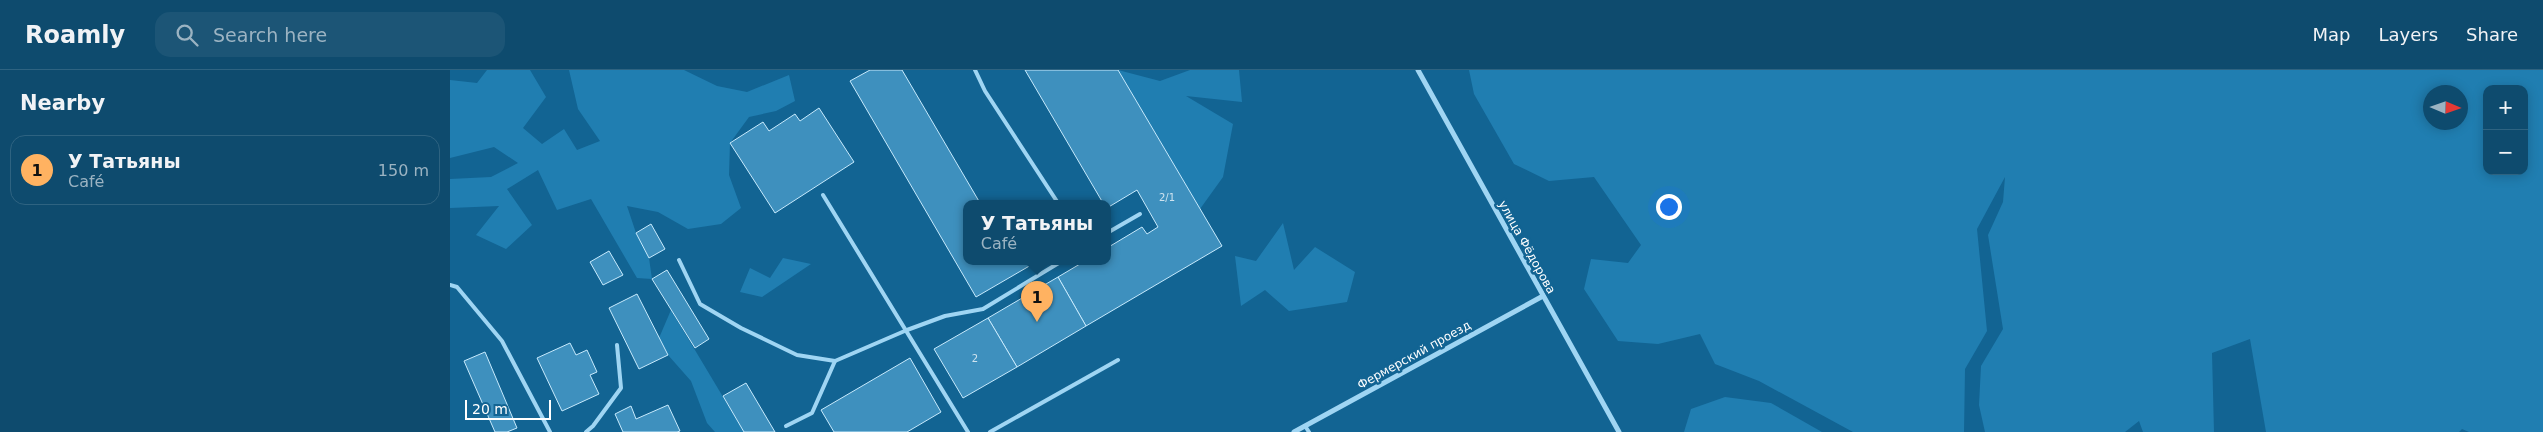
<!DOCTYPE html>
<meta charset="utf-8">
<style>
body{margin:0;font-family:"DejaVu Sans",sans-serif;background:#1c5576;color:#f1f3f6}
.controls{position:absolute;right:15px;top:15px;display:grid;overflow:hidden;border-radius:10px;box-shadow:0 2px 12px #0003}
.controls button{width:45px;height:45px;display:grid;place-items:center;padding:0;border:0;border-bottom:1px solid #2e6381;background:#0e4b6e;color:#f1f3f6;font:25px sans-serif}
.compass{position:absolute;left:1973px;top:15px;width:45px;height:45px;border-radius:50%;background:#0e4b6e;box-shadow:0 2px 12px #0003;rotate:92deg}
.scale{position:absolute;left:15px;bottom:12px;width:86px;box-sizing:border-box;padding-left:5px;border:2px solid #fff;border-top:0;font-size:14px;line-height:18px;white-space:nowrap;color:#fff;-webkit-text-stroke:4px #126493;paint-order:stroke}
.you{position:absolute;left:1218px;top:136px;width:18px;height:18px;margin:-12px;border:4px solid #fff;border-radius:50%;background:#1a73e8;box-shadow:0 0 0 8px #1a73e833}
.badge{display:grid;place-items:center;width:32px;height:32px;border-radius:50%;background:#ffb261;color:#111;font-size:16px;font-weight:700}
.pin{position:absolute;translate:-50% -41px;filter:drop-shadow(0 1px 2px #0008)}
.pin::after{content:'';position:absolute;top:26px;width:18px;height:15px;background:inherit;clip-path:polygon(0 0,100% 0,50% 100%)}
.popup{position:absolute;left:513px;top:130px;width:148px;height:65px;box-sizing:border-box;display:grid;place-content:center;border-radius:10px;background:#0e4b6e;filter:drop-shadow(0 1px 4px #0005);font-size:16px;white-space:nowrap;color:#9bb3c2}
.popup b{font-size:19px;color:#f1f3f6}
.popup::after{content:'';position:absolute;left:50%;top:100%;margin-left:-10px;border:10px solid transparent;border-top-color:#0e4b6e}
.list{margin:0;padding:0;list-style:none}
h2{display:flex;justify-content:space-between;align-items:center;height:65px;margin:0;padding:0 20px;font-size:21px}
h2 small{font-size:16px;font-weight:400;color:#9bb3c2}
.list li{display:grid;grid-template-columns:32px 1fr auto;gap:15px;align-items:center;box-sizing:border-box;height:70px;margin:0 10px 10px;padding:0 10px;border:1px solid #2e6381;border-radius:15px}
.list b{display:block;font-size:19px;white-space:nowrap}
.list p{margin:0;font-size:16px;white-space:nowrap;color:#9bb3c2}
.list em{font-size:16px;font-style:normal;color:#9bb3c2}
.icon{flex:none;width:28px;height:28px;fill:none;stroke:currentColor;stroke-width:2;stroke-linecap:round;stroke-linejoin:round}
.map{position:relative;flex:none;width:2093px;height:362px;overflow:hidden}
header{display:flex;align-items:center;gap:30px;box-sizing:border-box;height:70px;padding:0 25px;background:#0e4b6e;border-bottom:1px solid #2e6381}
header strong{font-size:24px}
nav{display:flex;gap:28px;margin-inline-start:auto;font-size:18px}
.search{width:350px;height:45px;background:#1c5576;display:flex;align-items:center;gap:12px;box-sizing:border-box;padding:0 18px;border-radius:15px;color:#9bb3c2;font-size:19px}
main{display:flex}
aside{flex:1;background:#0e4b6e}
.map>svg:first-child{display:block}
.green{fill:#207eb1;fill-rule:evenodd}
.building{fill:#3e90be;stroke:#c7eafd}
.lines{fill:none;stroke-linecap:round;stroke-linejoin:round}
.lane{stroke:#9fd5f3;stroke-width:4}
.street{stroke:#9fd5f3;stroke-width:5}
.labels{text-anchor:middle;stroke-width:5;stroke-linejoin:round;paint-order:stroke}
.number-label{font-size:10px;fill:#cfe3ef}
.street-label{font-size:12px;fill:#fff;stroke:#126493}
</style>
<header>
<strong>Roamly</strong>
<div class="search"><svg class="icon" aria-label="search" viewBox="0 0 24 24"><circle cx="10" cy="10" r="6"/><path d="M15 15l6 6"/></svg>Search here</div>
<nav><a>Map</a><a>Layers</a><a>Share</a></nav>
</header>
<main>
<aside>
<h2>Nearby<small></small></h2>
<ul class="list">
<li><span class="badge">1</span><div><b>У Татьяны</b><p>Café</p></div><em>150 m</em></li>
</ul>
</aside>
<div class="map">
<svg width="2093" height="362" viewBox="0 0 2093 362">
<rect width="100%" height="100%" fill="#126493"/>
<g class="green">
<polygon points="37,0 80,0 96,27 73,58 92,74 114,59 127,80 150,71 128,39 119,0 234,0 267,16 297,22 339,5 345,31 326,41 299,47 280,73 279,105 291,138 271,154 238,159 208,142 177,136 186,163 199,188 202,209 187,208 141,129 107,140 88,100 57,119 82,155 56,179 26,165 49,136 0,138 0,109 41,107 68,93 44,77 0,88 0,10 27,13"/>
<polygon points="668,0 710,11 740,0 789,0 792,32 736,26 783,54 773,107 750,139"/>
<path d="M1019,0h1074v362h-74l-7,-3 -3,3h-193l-16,-93 -38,14 2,79h-71l-4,-11 -14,11h-140l-6,-27 2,-39 22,-37 -15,-94 15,-33 2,-25 -28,52 10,102 -22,38 -1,63h-111l-94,-51 -44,-17 -15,-30 -42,10 -40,-3 -34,-52 7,-30 37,4 13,-18 -47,-68 -45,4 -35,-17 -40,-70zM2037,19h37v82h-37zM1980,22h30v30h-30z"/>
<polygon points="833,153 844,200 865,177 905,202 897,232 839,241 815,220 791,236 785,186 806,191"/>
<polygon points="333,188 361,194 312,227 290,222 300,198 320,208"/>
<polygon points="221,240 294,362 265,362 257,353 241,311 218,285 209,268"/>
<polygon points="1275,327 1321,333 1372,362 1234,362 1241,339"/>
</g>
<g class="building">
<polygon points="420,0 452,0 530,133 517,133 517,191 588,191 526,227 400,11"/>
<polygon points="575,0 668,0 772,176 636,256 608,207 635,191 657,191 657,178 692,157 697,164 708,157 687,120 657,138 657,133 653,133"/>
<polygon points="369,38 404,92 325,143 280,73 313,52 319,61 345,44 350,51"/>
<polygon points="201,154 215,179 199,188 186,163"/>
<polygon points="159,181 173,205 153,215 140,192"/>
<polygon points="217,200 259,269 245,278 202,209"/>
<polygon points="608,207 636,256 567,297 538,248"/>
<polygon points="187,224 218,285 189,299 159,238"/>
<polygon points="538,248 567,297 513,328 484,279"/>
<polygon points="120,273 126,285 137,280 147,302 140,305 149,324 112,341 87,288"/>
<polygon points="35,282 67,358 57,362 45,362 14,291"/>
<polygon points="460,288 491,342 457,362 384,362 371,340"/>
<polygon points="296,313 325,362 294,362 273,326"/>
<polygon points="218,335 230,361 227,362 173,362 165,344 181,336 186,349"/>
</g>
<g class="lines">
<g class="lane">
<polyline points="525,0 535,21 608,133"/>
<polyline points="373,125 518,362"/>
<polyline points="657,163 690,144"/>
<polyline points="229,190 250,234 291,258 347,285 385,291 457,260 495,246 533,239 612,191"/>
<polyline points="0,215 7,217 52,271 100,362"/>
<polyline points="336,356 362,343 385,291"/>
<polyline points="855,356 859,362"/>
<polyline points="136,362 143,356 171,318 167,275"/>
<polyline points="540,362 668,290"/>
</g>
<g class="street">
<polyline points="968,0 1169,362"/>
<polyline points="844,362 1093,226"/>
</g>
</g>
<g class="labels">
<g class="number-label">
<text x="717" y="131">2/1</text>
<text x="525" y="292">2</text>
</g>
<g class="street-label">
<text transform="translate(1077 177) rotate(61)" y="4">улица Фёдорова</text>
<text transform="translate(964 285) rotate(-29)" y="4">Фермерский проезд</text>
</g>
</g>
</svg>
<div class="controls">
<button>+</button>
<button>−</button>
</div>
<svg class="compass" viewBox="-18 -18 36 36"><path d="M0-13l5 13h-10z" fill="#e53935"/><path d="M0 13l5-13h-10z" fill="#9bb3c2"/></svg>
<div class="scale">20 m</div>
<div class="you"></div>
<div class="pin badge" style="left:587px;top:252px">1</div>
<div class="popup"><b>У Татьяны</b>Café</div>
</div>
</main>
